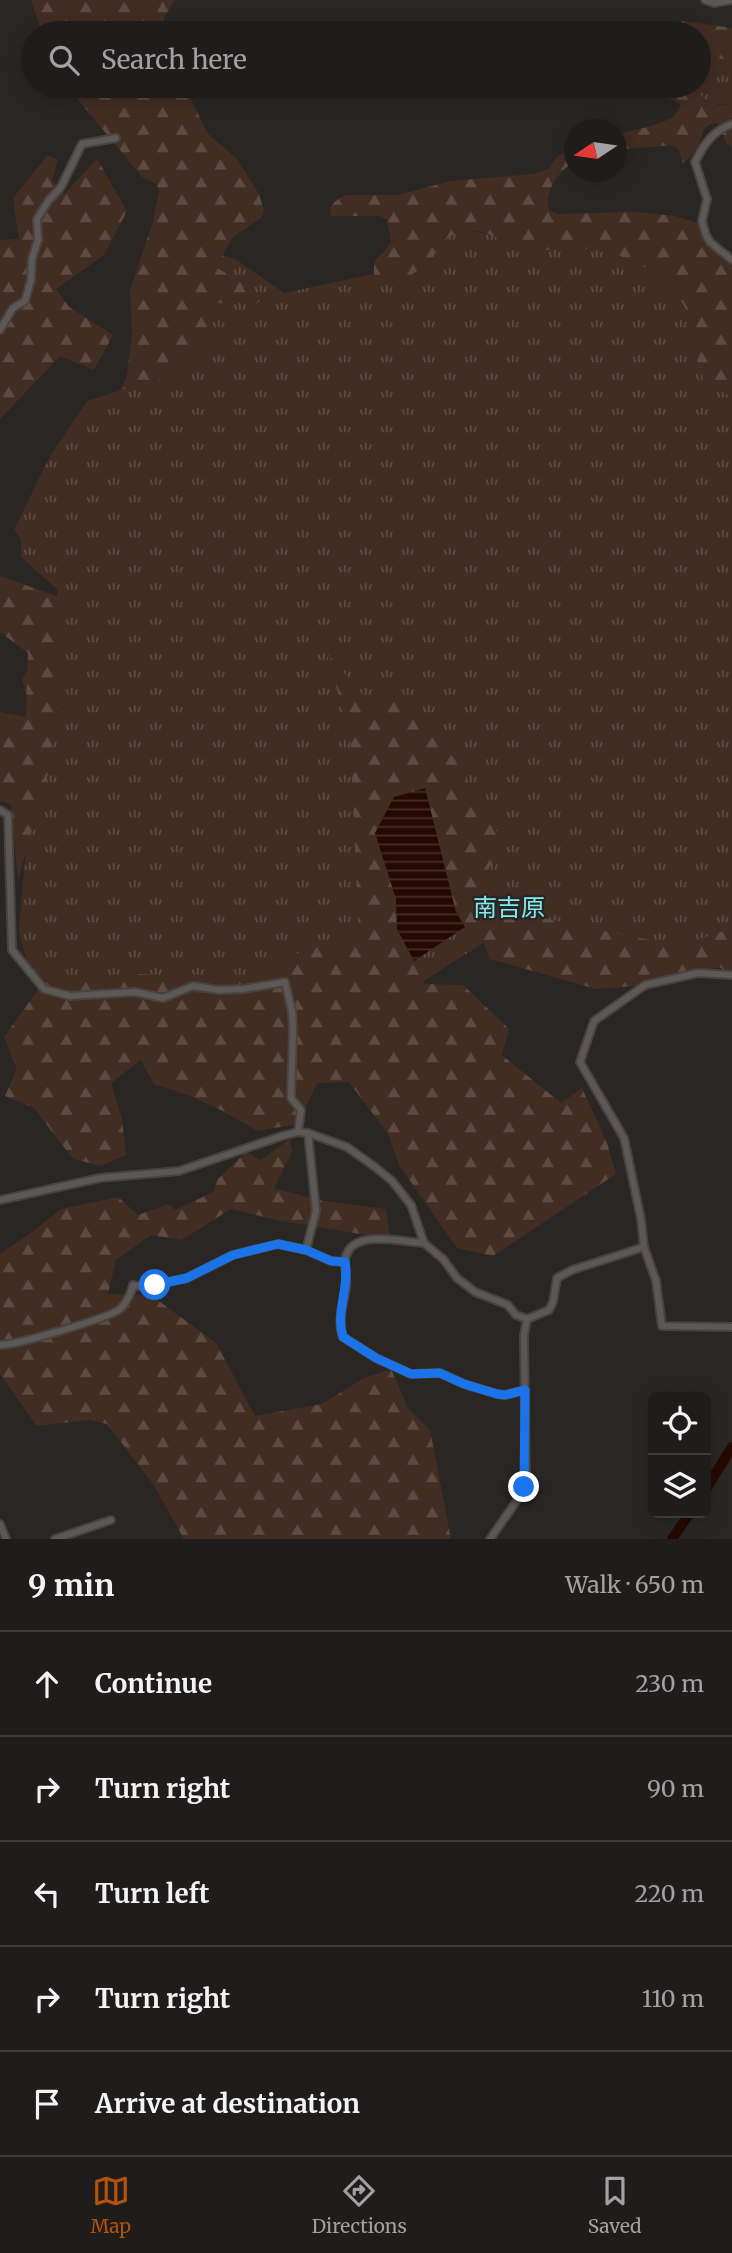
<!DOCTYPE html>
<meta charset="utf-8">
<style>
body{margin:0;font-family:Merriweather,"Noto Sans JP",serif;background:#2d2928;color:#f1f3f6}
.controls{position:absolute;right:21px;bottom:21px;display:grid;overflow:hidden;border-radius:10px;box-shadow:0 4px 18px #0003}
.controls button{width:63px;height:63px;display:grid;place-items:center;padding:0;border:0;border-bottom:2px solid #3d3a3a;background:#201c1b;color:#f1f3f6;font:35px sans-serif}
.compass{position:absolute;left:564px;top:119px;width:63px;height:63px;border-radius:50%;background:#201c1b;box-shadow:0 4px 18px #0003;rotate:257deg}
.stop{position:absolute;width:21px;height:21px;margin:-16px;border:5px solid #1a73e8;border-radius:50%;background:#fff}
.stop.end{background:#1a73e8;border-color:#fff;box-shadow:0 2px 7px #0008}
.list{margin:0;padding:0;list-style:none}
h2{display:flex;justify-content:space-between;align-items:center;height:91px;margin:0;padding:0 28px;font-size:30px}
h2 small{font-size:23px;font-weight:400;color:#a2a1a3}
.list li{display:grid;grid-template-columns:46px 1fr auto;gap:21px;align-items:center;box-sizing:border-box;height:105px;padding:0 28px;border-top:2px solid #3d3a3a}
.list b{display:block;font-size:26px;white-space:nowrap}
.list em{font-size:23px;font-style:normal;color:#a2a1a3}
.icon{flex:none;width:38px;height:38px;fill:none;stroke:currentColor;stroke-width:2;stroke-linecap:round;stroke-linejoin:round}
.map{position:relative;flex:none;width:732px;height:1539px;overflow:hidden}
.search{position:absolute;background:#201c1b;box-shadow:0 4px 18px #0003;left:21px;right:21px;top:21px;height:77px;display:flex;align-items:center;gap:18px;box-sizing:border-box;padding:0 24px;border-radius:38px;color:#a2a1a3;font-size:26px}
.sheet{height:616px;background:#201c1b}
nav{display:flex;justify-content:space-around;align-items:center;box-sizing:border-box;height:98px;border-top:2px solid #3d3a3a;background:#201c1b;font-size:19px;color:#a2a1a3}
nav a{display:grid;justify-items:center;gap:4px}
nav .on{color:#b45309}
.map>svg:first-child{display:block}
.grass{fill:url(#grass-tufts)}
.forest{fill:url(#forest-firs)}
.water{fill:url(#water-rules)}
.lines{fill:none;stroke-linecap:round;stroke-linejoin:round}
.river{stroke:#250900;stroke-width:10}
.minor-casing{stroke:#474341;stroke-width:10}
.minor{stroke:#5d5855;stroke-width:6}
.route{stroke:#1a73e8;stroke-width:9}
.labels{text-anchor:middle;stroke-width:5;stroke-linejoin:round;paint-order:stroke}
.quarter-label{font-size:24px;fill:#7febf0;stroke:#2a2624}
</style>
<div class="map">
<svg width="732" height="1539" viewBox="0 0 732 1539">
<defs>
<pattern id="grass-tufts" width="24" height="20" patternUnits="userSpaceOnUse" patternTransform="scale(1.75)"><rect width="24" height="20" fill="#422d22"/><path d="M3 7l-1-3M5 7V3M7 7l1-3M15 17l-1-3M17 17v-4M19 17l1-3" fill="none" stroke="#5d4b42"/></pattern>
<pattern id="forest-firs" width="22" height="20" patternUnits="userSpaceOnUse" patternTransform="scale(1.75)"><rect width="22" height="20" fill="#422d22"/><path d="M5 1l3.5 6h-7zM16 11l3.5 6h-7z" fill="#5d4b42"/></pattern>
<pattern id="water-rules" width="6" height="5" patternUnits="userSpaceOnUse" patternTransform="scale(1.75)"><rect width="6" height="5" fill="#250900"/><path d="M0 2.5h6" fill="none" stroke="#452d25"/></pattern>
</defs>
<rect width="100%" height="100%" fill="#2a2624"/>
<g class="grass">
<path d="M699,54l33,7v43c-17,1 -30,0 -36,-18h3z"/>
<polygon points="461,228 535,246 580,237 645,253 699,309 703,377 732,397 732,933 690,950 489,939 413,988 282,975 225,985 48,986 27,963 19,930 37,726 22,680 52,623 58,590 21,557 21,539 14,530 50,456 87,401 134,386 216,254 234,258 284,293 415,265 447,234"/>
</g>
<g class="forest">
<polygon points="31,0 175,0 165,16 161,33 42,33"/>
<polygon points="683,21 732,28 732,61 699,54 699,33 656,33 668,24"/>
<path d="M71,86h114l22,47 30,26 22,35 5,17 -3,7 -28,19 -18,30 29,16 16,18 -6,5 -23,-5 -16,3c-10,12 -7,28 -12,43 -10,27 -57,36 -82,43l6,-15 5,-41 -2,-44 23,-68 6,-31 -3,-7 -14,-7 -66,-80z"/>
<path d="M619,86h77l8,14 15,5 13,-1v43l-6,-4 -8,-20 -8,1 -7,6c-2,13 -10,26 -20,33l-5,-14 -6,-4 -55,5v-16l35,-8 21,-8 8,-13c-16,-13 -44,-9 -64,-7l-3,-6z"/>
<path d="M574,146v16c-15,9 -32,31 -24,49l8,3 77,-2 40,4 26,8 31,41v132l-27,-14 -6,-15 -13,-59c-20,-40 -70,-61 -113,-61 -16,0 -38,5 -54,0 -21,-7 -37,-23 -60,-16 -16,4 -22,23 -34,33 -13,13 -32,14 -50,18 -4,-31 3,-19 16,-41l-4,-23 -7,-3h-49l-1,-8c5,-7 9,-11 18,-13h50l53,-14 82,-7 15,-5 9,-12z"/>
<polygon points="48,155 58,160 52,180 64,194 97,159 127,211 104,255 56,289 69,307 113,335 94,370 60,356 0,419 0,240 19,239 13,198"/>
<polygon points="0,576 62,598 58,691 51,762 18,880 11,804 0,801 0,712 26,717 28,653 0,632"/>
<path d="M326,652l45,52 38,-5 46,61 47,80 -15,32 12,27 24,15 156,32 53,-18v46l-13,-7 -85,19 -38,3 -106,-30 -12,-28 -13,-4 -9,-15 -31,-124 -50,45 21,66 1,30 27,55 39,1 46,44 -7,26 59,48 21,-15 25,55 9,31 -123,82 -36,-8 -58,-83 -11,-31 -39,-52 -32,1 -13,28 1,12 -49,8c-34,-23 -63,-35 -102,-47l-13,-24 -30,23 11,36 4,36 -25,11 -28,-7 -39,-51 -29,-12 12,-27 -13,-32 42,-58 46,2 47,-7 111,5 21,-7 41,-28 47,-6 -9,-205z"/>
<polygon points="290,1139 292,1152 274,1188 318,1200 386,1209 390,1239 276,1220 231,1209 181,1240 151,1235 116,1260 108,1294 152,1296 216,1343 255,1416 322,1404 364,1378 391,1369 408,1408 430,1430 451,1539 184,1539 153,1484 107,1424 89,1420 37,1426 0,1374 0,1254 31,1233 61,1209 118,1197 138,1215 168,1204 176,1210 213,1192 218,1179 246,1152 261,1160"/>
</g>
<polygon class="water" points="425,788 456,912 465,927 414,961 397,929 396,899 375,833 394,797"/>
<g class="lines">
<g class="river">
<polyline points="706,1489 732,1447"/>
<polyline points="672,1539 690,1513"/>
</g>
<g class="minor-casing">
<g id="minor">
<polyline points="705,0 714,3 732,0"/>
<path d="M732,124c-19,7 -28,20 -37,38l12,37 -5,22 4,14 4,7 22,18"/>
<polyline points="0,330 13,308 25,301 31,280 32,259 38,240 37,219 49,200 61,187 82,144 116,138"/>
<polyline points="0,810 8,815 12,950 44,989 70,996 135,992 163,998 193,986 219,990 243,989 285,982 292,1011 293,1029 291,1098 301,1110 298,1132"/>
<polyline points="0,1200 100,1178 179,1171 282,1136 298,1132 308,1133 347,1147 375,1167 392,1181 411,1205 424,1243 443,1259 457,1278 475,1292 508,1305 516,1315 527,1319"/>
<path d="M424,1243c-23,-1 -77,-16 -79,19 0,9 2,18 1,27 -3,17 -9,32 -3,48l33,21 35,16 29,-1 24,11 33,10 8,1 20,-5"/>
<polyline points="644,1247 656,1281 662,1326 732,1327"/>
<polyline points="306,1250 316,1211 308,1133"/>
<polyline points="133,1286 154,1285 187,1278 233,1255 278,1244 306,1250 331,1261 345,1262"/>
<path d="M0,1345c16,0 109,-27 120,-36 7,-7 11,-15 13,-24"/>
<polyline points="0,1524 6,1539"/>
<polyline points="55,1539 111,1520"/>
<polyline points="490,1539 516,1502 526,1482 524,1335 527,1319 549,1310 553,1302 557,1278 572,1270 644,1247 641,1219 624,1138 580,1062 594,1021 645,985 698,973 732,975"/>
</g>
</g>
<use href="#minor" class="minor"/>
</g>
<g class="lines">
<path class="route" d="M155,1285l32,-7 46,-23 45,-11 28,6 25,11 14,1c5,25 -10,50 -2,75l33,21 35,16 29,-1 24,11 33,10 8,1 20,-5 -1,97"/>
</g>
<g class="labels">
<g class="quarter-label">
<text x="509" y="916">南吉原</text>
</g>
</g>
</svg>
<div class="controls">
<button><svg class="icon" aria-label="locate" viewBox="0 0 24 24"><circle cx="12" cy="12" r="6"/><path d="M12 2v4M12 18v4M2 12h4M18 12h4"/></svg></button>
<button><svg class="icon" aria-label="layers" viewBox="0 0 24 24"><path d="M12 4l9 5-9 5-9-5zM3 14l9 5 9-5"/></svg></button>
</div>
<svg class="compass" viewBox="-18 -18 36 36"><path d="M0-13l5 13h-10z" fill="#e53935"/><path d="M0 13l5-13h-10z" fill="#a2a1a3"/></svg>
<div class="stop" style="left:155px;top:1285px"></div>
<div class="stop end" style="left:524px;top:1487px"></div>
<div class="search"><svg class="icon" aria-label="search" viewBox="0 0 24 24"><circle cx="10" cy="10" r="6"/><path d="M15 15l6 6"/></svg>Search here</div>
</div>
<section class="sheet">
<h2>9 min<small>Walk · 650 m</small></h2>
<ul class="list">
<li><svg class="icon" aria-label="ahead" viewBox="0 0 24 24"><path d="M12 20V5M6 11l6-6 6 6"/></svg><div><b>Continue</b></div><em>230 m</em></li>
<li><svg class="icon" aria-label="right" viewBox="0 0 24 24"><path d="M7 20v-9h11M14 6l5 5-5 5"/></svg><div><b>Turn right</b></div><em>90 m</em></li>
<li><svg class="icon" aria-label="left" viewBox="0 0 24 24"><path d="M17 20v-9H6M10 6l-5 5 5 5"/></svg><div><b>Turn left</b></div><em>220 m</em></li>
<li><svg class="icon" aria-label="right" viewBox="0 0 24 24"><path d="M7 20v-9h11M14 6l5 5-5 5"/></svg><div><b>Turn right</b></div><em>110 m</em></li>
<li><svg class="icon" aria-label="arrive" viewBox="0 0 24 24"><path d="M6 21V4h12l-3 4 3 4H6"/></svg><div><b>Arrive at destination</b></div></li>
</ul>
</section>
<nav>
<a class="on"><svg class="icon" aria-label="map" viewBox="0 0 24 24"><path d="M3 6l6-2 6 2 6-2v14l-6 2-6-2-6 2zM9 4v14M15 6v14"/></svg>Map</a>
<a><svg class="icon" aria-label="directions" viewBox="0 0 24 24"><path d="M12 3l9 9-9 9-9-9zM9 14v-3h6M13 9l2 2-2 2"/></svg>Directions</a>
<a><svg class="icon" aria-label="saved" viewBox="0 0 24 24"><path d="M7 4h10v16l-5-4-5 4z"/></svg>Saved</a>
</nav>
